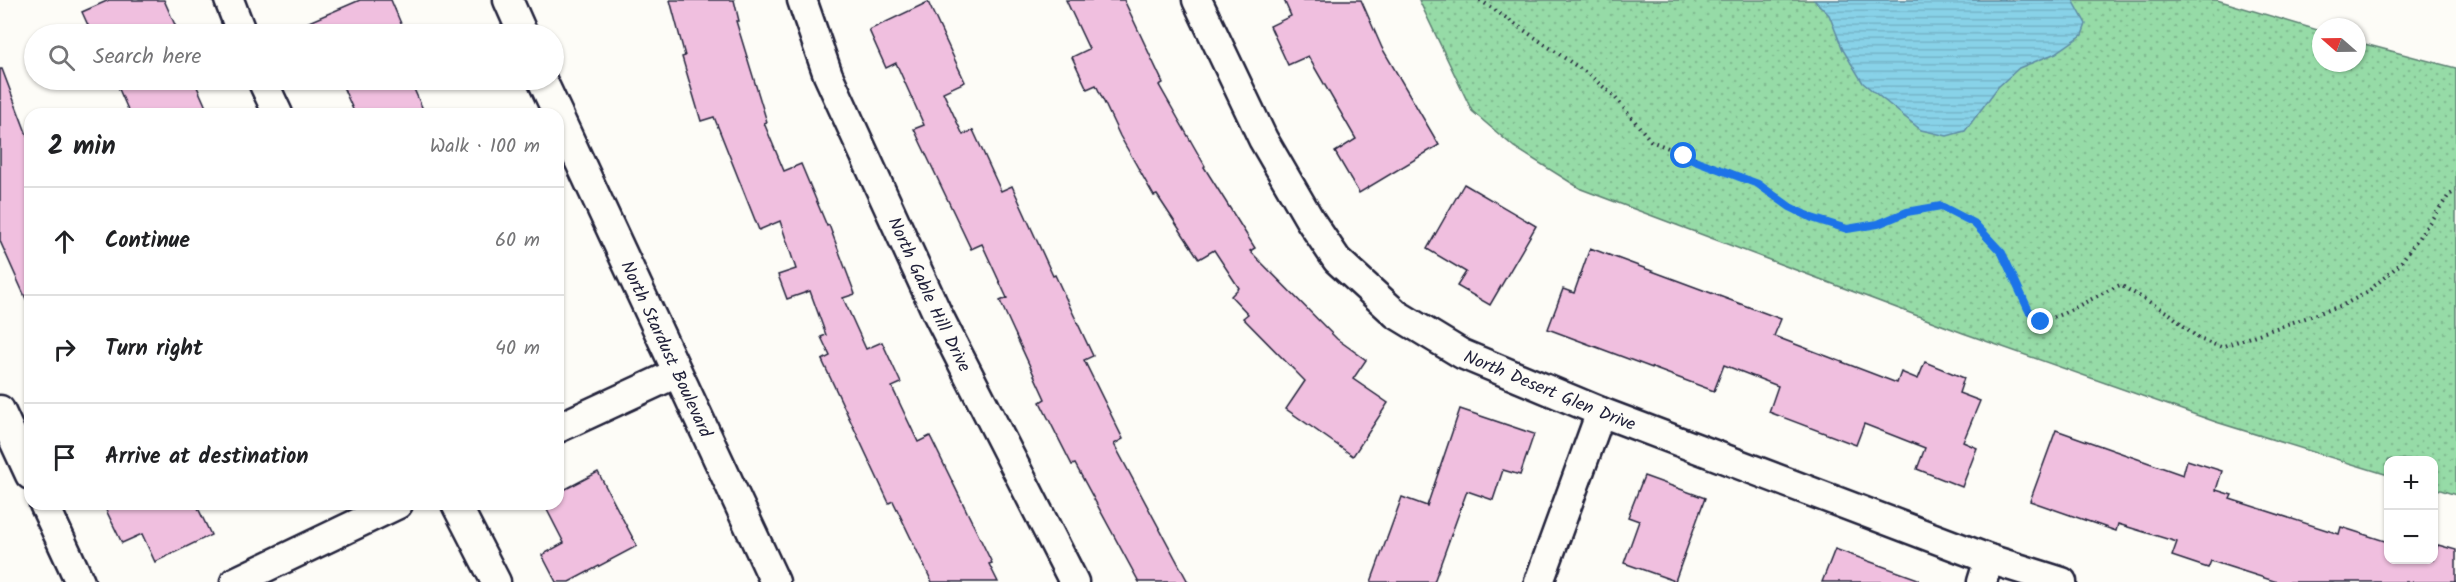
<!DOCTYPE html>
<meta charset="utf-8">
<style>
body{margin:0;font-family:Kalam,sans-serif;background:#f6f6f6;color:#202124}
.controls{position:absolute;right:18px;bottom:18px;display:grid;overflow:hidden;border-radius:12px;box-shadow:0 2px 4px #0004}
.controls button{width:54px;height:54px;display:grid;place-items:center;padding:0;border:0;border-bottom:2px solid #e0e0e0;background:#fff;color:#202124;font:30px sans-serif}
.compass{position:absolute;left:2312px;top:18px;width:54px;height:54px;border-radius:50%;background:#fff;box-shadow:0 2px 4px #0004;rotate:290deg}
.stop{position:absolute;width:18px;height:18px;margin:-14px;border:4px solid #1a73e8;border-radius:50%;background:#fff}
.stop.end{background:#1a73e8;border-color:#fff;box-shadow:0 2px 6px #0008}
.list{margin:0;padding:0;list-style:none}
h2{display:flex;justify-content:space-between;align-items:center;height:78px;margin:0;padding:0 24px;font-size:26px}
h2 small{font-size:20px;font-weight:400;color:#757577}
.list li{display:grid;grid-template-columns:39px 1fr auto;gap:18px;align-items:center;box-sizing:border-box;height:108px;padding:0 24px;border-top:2px solid #e0e0e0}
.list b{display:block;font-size:22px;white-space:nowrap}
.list em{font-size:20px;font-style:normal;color:#757577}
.icon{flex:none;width:33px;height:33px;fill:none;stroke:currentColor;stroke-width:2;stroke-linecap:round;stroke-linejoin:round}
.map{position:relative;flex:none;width:2456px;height:582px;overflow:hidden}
.search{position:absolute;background:#fff;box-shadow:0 2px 4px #0004;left:24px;top:24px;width:540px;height:66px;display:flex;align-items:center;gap:15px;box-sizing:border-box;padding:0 21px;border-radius:33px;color:#757577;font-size:22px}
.panel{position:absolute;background:#fff;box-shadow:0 2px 4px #0004;left:24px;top:108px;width:540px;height:402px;border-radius:18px}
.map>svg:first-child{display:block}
.green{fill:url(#green-dots);stroke:#5c7e71;stroke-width:1.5}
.water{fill:url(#water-rules);stroke:#5f8ca3;stroke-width:1.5}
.building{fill:#f0bfdf;stroke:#22223b;stroke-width:1.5}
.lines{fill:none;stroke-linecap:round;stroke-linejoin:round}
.minor-casing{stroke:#22223b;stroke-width:33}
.path{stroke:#22223b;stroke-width:4;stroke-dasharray:1.5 4.5;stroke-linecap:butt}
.minor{stroke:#fdfcf7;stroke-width:28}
.route{stroke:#1a73e8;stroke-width:8}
.labels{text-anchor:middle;stroke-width:4.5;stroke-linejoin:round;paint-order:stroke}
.street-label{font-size:18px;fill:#22223b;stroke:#fdfcf7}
</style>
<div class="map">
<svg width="2456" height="582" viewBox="0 0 2456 582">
<defs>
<pattern id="green-dots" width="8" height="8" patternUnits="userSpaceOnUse" patternTransform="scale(1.5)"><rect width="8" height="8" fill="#96dba7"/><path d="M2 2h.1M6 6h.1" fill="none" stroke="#81bc91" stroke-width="1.8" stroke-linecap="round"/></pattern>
<pattern id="water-rules" width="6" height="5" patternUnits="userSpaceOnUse" patternTransform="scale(1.5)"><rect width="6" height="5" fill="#88d2e8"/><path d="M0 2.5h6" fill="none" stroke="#75b4c8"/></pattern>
</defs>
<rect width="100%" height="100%" fill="#fdfcf7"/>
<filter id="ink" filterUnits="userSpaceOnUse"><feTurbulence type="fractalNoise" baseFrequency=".0167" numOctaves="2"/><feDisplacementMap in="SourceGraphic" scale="12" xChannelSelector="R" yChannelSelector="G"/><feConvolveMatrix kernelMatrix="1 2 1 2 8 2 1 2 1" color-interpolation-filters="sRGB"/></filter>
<g filter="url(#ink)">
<polygon class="green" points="1419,0 2217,0 2321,31 2321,63 2357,63 2357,42 2456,68 2456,495 2434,488 2434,460 2388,460 2388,475 2216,422 1963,333 1581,189 1514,147 1472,111"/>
<polygon class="water" points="1814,0 2073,0 2086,24 2082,35 2056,53 2019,68 1998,87 1965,131 1947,136 1921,130 1863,83 1843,50 1829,15"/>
<g class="building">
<polygon points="109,0 164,0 179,34 92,34 82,12"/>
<polygon points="360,0 391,0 402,26 383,34 281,34"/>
<polygon points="670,0 734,0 739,21 736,21 767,122 764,123 784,171 801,164 827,226 829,225 855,294 843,298 866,349 882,342 901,383 892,387 918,442 930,436 992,563 989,564 998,582 932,582 893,501 889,503 822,360 830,356 821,337 826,335 810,291 787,299 778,275 796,269 780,221 759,230 714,117 701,121 682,57 685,56"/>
<polygon points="1066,0 1124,0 1163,83 1159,85 1205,166 1204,167 1255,248 1250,251 1337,339 1366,360 1353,379 1388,403 1353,456 1286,409 1305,381 1243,318 1248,314 1231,296 1239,288 1214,250 1199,259 1157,195 1154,196 1120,136 1096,85 1087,89 1072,57 1089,49"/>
<polygon points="1284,0 1361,0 1382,48 1439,145 1359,193 1335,152 1356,139 1308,56 1288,65 1270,26 1291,16"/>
<polygon points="928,2 965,82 943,92 963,135 973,130 1001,191 1012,186 1053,276 1055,275 1093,356 1084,360 1123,439 1114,444 1188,582 1139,582 1075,464 1072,465 1040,402 1045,399 1000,301 1007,298 982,244 971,249 914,129 924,125 896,63 886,68 869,30"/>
<polygon points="0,69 2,69 30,143 30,308 0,241"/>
<polygon points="115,80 194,80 209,114 130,114"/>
<polygon points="340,80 410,80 425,114 355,114"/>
<polygon points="1464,184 1536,226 1490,305 1457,286 1466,272 1427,249"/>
<polygon points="1590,248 1781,319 1774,336 1897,383 1901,372 1918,379 1925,362 1964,378 1959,393 1980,401 1963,442 1977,448 1962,487 1917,469 1925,448 1864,424 1856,445 1769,412 1778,386 1724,365 1714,391 1548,329 1563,289 1574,293"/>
<polygon points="1460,409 1534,434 1520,475 1503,470 1493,500 1467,491 1434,582 1371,582 1402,497 1427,506"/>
<polygon points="2056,430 2183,475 2187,460 2222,471 2216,490 2232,495 2230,499 2339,534 2341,527 2388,542 2388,560 2433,560 2438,545 2456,550 2456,582 2277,582 2211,561 2208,568 2172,556 2177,542 2118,524 2116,531 2030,501"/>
<polygon points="598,472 637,546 569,582 556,582 542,555 564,543 544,504 558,504 558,493"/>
<polygon points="1644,476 1705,498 1675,581 1624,563 1639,521 1628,517"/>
<polygon points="118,504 196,504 211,535 155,562 142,534 122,543 106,510"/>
<polygon points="1835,549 1918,579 1918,582 1822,582"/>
</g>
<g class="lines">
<g class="minor-casing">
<g id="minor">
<polyline points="229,0 242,34"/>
<polyline points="508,0 523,34"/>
<path id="s1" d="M802,0l26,75 109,238 137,269"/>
<path id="s2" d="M1197,0l66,139 47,81 27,40 59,54 66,40 139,58 388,147 73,23"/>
<polyline points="262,80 278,114"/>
<polyline points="542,80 558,114"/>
<path id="s3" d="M558,115l217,467"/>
<polyline points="0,410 30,475"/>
<polyline points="558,428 677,373"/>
<polyline points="44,504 80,582"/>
<polyline points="456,504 496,582"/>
<polyline points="235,582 398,504"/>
<polyline points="1539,582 1601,412"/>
<polyline points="1982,582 1989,559"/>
</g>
</g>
<path class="path" d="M1480,0l108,74 25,21 38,46 107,43 31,23 23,11 35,11 31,-5 29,-12 34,-6 33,17 28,30 27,58 12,11c28,-9 52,-25 79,-37l50,29 29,25 22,8 122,-42 23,-12 33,-28 50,-70 7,-4"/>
<use href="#minor" class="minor"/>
</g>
</g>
<g class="lines" filter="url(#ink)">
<polyline class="route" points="1684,156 1758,184 1790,207 1812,218 1847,229 1878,224 1907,212 1941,206 1974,223 2002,253 2029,311 2041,322"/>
</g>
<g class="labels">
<g class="street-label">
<text dy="6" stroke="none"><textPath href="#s1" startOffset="321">North Gable Hill Drive</textPath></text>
<text dy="6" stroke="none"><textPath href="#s3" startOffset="258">North Stardust Boulevard</textPath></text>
<text dy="6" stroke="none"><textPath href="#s2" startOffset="548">North Desert Glen Drive</textPath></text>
</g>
</g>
</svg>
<div class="controls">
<button>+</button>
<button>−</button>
</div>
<svg class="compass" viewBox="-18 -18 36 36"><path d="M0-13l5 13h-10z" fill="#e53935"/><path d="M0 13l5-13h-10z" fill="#757577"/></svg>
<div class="stop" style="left:1684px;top:156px"></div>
<div class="stop end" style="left:2041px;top:322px"></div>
<div class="search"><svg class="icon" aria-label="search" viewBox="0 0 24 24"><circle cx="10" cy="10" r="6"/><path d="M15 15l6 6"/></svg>Search here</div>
<section class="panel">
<h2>2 min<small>Walk · 100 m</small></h2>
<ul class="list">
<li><svg class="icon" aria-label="ahead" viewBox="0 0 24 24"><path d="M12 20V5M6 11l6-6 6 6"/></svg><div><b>Continue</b></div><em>60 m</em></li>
<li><svg class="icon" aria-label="right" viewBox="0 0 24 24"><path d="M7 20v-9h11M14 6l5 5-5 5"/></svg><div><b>Turn right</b></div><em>40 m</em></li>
<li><svg class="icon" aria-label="arrive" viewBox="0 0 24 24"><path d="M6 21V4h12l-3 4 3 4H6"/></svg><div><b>Arrive at destination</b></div></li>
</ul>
</section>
</div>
